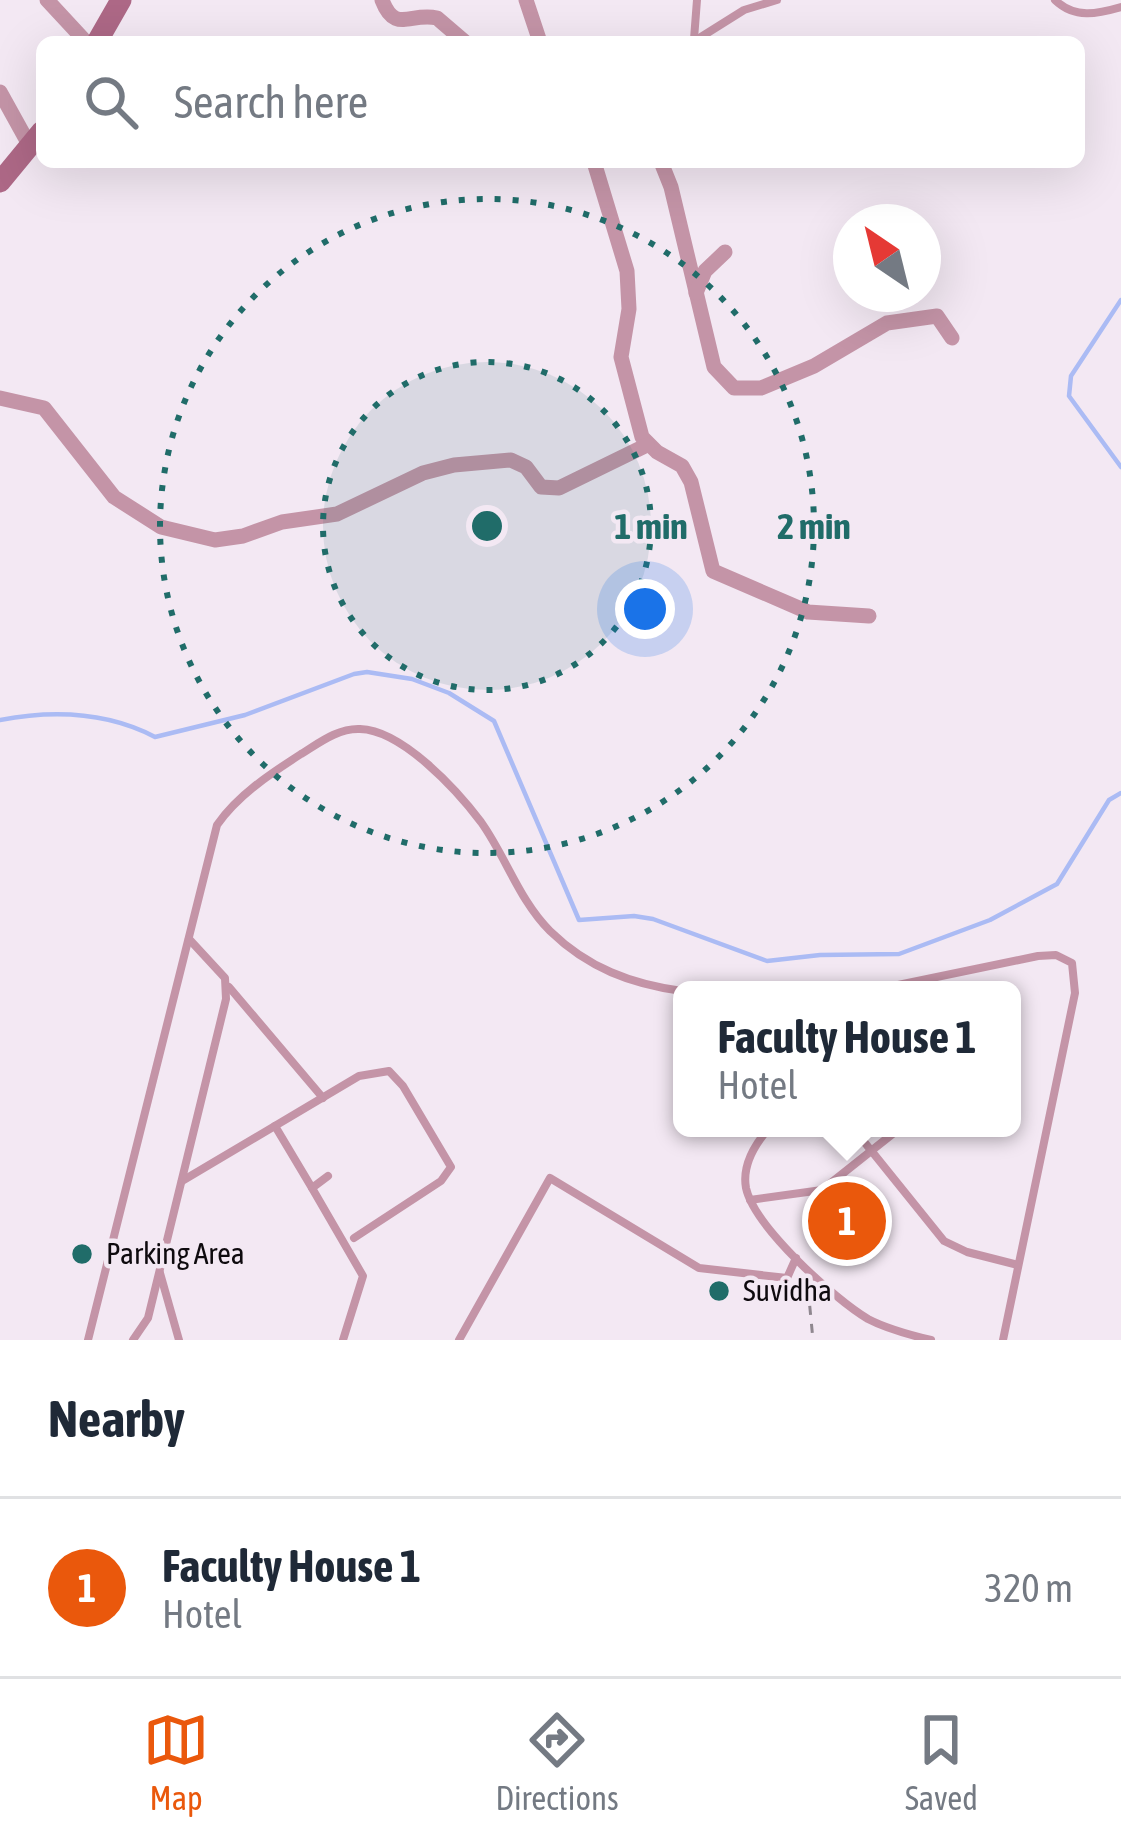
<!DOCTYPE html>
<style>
body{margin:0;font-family:"Asap Condensed",sans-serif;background:#f6f6f7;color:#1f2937}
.compass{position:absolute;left:833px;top:204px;width:108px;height:108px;border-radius:50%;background:#fff;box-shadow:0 12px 48px #0002;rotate:325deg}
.you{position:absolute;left:645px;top:609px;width:42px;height:42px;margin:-30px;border:9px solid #fff;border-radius:50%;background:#1a73e8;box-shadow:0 0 0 18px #1a73e833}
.badge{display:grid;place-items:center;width:78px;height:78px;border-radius:50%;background:#ea580c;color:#fff;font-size:39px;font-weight:700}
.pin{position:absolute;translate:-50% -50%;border:6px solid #fff;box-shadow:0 3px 12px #0006}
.popup{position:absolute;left:673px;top:981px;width:348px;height:156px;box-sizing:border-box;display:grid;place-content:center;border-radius:18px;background:#fff;filter:drop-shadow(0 3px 9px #0005);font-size:39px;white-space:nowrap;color:#747a83}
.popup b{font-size:45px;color:#1f2937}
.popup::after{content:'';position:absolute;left:50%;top:100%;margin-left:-24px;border:24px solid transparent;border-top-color:#fff}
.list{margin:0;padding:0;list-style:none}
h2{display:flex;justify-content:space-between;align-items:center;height:156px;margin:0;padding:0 48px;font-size:51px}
h2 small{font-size:39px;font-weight:400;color:#747a83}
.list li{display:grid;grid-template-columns:78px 1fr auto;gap:36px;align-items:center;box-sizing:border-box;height:180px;padding:0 48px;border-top:3px solid #e0e1e3}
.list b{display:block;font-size:45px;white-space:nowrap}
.list p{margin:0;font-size:39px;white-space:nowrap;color:#747a83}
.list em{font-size:39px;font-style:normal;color:#747a83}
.icon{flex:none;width:66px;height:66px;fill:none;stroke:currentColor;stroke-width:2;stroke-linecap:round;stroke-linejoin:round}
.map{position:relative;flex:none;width:1121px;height:1340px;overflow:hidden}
.search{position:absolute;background:#fff;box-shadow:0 12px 48px #0002;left:36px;right:36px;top:36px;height:132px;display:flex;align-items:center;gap:30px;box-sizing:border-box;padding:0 42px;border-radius:18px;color:#747a83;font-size:45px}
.sheet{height:336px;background:#fff}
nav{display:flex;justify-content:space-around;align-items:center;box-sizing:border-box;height:168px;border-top:3px solid #e0e1e3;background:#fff;font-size:33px;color:#747a83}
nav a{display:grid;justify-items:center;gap:6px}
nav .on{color:#ea580c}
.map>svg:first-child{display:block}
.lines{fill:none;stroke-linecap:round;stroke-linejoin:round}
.stream{stroke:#abbbf4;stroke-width:4.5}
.path{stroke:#8f878f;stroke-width:3;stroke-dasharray:9 9;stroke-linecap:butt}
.lane{stroke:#c494a7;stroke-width:8}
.street{stroke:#c494a7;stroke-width:15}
.secondary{stroke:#ad6886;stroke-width:21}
.ring{fill:none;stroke:#206c69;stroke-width:6;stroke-dasharray:6 12}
.poi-dot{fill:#206c69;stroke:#f3e8f3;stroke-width:4.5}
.labels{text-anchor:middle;stroke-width:9;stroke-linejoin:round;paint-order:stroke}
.poi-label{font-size:30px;fill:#0e0a0e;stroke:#f3e8f3;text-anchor:start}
.centre{fill:#206c69;stroke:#f3e8f3;stroke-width:6}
.ring-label{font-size:36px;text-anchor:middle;font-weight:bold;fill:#206c69;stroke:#f3e8f3;stroke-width:9;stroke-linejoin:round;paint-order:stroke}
</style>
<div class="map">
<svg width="1121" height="1340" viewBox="0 0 1121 1340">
<rect width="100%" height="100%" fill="#f3e8f3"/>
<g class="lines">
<g class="stream">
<polyline points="1121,300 1071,376 1069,396 1121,467"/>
<path d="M0,720c53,-10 107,-8 155,17l90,-22 109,-41 13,-2 45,7 37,14 45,28 85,199 55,-4 19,3 114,42 53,-6 79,-1 91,-34 67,-36 52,-84 12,-7"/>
</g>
<polyline class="path" points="808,1288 813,1340"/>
<g class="lane">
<path d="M1055,0c20,19 42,14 66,7"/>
<polyline points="694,39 697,0"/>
<polyline points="693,42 744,10 777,0"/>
<polyline points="229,987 323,1098"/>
<polyline points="874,990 1038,956 1056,955 1072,963 1075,993 1003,1340"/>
<polyline points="275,1126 312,1188"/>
<path d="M769,1128c-14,16 -27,38 -23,60 8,38 88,111 122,131 19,10 42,16 63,21"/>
<polyline points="853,1128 944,1241 967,1252 1018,1265"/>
<polyline points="328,1176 312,1188 363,1276 343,1340"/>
<polyline points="182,1181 359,1076 389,1071 403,1086 451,1167 441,1181 354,1238"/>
<polyline points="750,1200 822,1190 900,1128"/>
<polyline points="160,1273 179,1340"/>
<path d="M88,1340l129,-515c21,-30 53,-51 84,-71 18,-11 37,-26 59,-25 42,1 97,61 121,93 25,35 38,78 69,109 38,37 81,53 132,60"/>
<polyline points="133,1340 148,1318 226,999 225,978 189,939"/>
<polyline points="459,1340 550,1178 699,1268 787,1278 796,1258"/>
</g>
<g class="street">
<polyline points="47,0 86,42"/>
<path d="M382,0c13,34 28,12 55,18l28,24"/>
<polyline points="526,0 540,42"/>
<polyline points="0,92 31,148"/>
<polyline points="594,162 627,271 629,309 621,357 642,437 657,452 682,466 691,482 713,571 808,612 869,616"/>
<polyline points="661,162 671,187 714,367 734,388 761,388 814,366 887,323 937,316 952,338"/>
<polyline points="696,293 705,271 725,252"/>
<polyline points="0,398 44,408 114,497 161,527 215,540 243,536 282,522 337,514 423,473 454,465 511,460 526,467 541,487 559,488 647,445"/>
</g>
<g class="secondary">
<polyline points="97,42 121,0"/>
<polyline points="0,182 42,131"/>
</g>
</g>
<circle cx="487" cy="526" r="164" fill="#206c69" fill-opacity=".12"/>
<g class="ring">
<circle cx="487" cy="526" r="164"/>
<circle cx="487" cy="526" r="327"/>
</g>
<g class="poi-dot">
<circle cx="82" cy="1254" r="12"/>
<circle cx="719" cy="1291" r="12"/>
</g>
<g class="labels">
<g class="poi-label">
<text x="106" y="1264">Parking Area</text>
<text x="743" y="1301">Suvidha</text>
</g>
</g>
<circle cx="487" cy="526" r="18" class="centre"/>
<g class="ring-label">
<text x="651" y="539">1 min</text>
<text x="814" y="539">2 min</text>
</g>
</svg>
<svg class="compass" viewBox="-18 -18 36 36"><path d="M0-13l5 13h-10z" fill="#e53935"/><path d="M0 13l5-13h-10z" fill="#747a83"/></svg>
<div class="you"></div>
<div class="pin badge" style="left:847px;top:1221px">1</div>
<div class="popup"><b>Faculty House 1</b>Hotel</div>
<div class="search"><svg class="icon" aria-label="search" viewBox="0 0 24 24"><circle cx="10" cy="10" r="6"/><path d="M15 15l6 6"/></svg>Search here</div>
</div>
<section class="sheet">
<h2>Nearby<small></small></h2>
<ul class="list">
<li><span class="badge">1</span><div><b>Faculty House 1</b><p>Hotel</p></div><em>320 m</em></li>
</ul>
</section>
<nav>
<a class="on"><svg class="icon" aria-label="map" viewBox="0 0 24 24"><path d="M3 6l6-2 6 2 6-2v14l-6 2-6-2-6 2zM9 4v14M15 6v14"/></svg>Map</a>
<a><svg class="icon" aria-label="directions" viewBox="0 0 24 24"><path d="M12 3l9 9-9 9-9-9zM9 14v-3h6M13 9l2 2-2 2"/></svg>Directions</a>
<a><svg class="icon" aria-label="saved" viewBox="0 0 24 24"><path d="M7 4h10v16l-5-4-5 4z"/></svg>Saved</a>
</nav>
